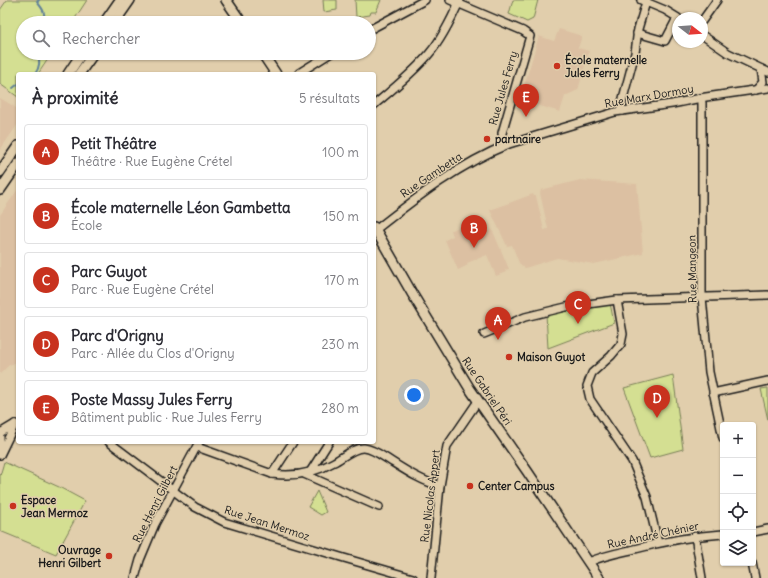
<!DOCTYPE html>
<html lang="fr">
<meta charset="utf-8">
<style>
body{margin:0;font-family:Delius,sans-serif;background:#f7f7f7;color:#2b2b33}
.controls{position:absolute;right:12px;bottom:12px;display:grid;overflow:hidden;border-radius:4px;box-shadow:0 1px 3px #0004}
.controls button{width:36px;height:36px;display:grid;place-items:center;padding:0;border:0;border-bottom:1px solid #e1e1e2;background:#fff;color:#2b2b33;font:20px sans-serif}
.compass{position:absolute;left:672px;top:12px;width:36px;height:36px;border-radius:50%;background:#fff;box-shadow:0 1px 3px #0004;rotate:107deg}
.you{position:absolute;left:414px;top:395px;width:14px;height:14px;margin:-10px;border:3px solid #fff;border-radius:50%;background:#1a73e8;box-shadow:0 0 0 6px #1a73e833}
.badge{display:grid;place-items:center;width:26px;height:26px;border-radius:50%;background:#c8321e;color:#fff;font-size:13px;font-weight:700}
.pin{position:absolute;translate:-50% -33px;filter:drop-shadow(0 1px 2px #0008)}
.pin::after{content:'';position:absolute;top:21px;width:14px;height:12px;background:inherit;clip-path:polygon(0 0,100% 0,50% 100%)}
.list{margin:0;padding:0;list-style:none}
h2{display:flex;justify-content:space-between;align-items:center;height:52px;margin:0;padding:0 16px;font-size:17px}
h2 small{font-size:13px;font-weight:400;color:#7c7c81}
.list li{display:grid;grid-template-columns:26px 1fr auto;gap:12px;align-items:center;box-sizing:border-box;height:56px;margin:0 8px 8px;padding:0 8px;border:1px solid #e1e1e2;border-radius:4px}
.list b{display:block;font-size:15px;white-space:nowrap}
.list p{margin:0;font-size:13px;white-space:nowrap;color:#7c7c81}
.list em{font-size:13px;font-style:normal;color:#7c7c81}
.icon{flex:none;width:22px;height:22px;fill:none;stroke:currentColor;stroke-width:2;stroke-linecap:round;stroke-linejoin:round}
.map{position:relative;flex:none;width:768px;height:578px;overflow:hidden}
.search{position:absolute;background:#fff;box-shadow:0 1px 3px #0004;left:16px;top:16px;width:360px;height:44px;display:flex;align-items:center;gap:10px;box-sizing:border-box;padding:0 14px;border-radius:22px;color:#7c7c81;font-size:15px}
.panel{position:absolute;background:#fff;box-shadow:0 1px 3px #0004;left:16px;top:72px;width:360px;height:372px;border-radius:4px}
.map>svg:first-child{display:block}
.built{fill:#dcc0a2}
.green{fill:#d4df92;stroke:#787e57}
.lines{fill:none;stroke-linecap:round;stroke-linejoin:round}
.stream{stroke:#618199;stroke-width:2}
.street-casing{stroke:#1c1c1c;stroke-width:10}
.secondary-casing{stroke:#1c1c1c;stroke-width:12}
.street{stroke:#e1ceac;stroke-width:7}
.secondary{stroke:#e1ceac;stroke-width:9}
.poi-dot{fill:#c8321e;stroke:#e1ceac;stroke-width:1.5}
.labels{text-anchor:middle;stroke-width:3;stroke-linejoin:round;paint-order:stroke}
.poi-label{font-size:11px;font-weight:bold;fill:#1c1c1c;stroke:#e1ceac;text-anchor:start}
.street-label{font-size:11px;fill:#1c1c1c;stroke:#e1ceac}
</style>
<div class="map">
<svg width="768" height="578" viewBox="0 0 768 578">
<rect width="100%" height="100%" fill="#e1ceac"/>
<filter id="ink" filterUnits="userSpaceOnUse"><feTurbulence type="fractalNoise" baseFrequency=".025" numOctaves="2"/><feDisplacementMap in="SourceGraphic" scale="8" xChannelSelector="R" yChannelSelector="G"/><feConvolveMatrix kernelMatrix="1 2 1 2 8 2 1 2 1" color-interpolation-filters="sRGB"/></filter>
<g filter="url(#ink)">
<g class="built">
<polygon points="559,29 582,36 578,48 589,51 578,90 565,96 560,112 520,100 539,36 554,41"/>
<polygon points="0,98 18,109 18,124 0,150"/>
<polygon points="580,180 637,184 643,253 594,264 557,258 525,268 519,263 512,245 507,246 490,210 533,194 534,196 536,196 544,230 548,229 540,193 541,190"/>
<polygon points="18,189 18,362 9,365 0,374 0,215"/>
<polygon points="462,226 466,235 470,237 484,229 486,232 492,229 509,269 505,270 506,272 496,276 487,255 467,263 468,265 458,270 445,240 453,236 451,230"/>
</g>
<g class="green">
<polygon points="7,0 87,0 72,23 23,23 23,53 52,53 38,74 18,74 18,97 0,84 0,10"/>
<polygon points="323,0 337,0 337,10 324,12"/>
<polygon points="355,0 381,0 376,12 371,12 370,15 356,17"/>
<polygon points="513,0 538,0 533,19 527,22 509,14"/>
<polygon points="610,303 614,323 548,348 546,314 572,308"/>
<polygon points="673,375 683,449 650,458 624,388"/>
<polygon points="768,388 768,420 761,389"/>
<polygon points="4,462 59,487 85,501 56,554 0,531 0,476"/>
<polygon points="317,491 326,512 321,515 308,507"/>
</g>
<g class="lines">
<g class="stream">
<path d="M39,0l-2,2c6,7 10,12 5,21"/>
<path d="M35,74c5,-7 5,-13 3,-21"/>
<polyline points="13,88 18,84"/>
</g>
<g class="street-casing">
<g id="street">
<polyline points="450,0 523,31 530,36 502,133 503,146"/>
<polyline points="641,0 665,10 678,18"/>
<polyline points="702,21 717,0"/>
<polyline points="369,30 425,0"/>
<polyline points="637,33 665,41 677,18"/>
<polyline points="702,35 728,53 768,72"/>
<polyline points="299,73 331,53"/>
<polyline points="756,90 763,82 761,69"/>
<polyline points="701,98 702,103 702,297 709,372 723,438"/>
<path d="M374,105c19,-16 39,-32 55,-51 13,-15 23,-36 31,-54"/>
<polyline points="623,111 621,106 635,53 638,29 646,2"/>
<path d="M374,231c42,-33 85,-67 135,-87l106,-32 57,-8 34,-7 62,-9"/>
<polyline points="617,300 623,334 621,344 611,356 592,373 587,386 590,399 632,461 647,497 658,543"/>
<polyline points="484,334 525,317 566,307 617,300 768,295"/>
<polyline points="713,393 768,381"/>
<polyline points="0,433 15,424"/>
<polyline points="0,437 0,452"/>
<polyline points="109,442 195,507 224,522 344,558 413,578"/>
<path d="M197,447l75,27c21,3 43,-1 62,-12 8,-4 20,-15 30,-14 9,1 17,7 25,12 16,10 32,21 51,26"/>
<polyline points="0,455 15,424"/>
<polyline points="310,472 329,442"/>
<polyline points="272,474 293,442"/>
<polyline points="304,474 379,507"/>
<polyline points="753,532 768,529"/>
<polyline points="695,536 702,578"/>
<path d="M589,562c13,-6 28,-9 42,-12 30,-8 60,-14 92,-16"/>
<polyline points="752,563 755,578"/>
<polyline points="135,578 140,560 155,524 199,442"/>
<polyline points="431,578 440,486 447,446 478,401"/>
</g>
</g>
<g class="secondary-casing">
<g id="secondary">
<polyline points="226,0 242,23"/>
<polyline points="104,23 120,0"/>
<polyline points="114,23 130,0"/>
<polyline points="262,53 276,74"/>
<polyline points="68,74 82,53"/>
<polyline points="79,74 94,53"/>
<polyline points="0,172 18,146"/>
<polyline points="0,190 18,164"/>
<polyline points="374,227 413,295 470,389 527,471 599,578"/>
</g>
</g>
<use href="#street" class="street"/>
<use href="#secondary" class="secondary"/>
</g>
</g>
<g class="poi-dot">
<circle cx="557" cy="66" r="4"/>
<circle cx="487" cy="139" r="4"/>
<circle cx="509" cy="357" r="4"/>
<circle cx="470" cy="486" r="4"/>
<circle cx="13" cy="506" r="4"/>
<circle cx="109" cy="556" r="4"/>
</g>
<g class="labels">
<g class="poi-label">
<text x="565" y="64">École maternelle<tspan x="565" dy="13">Jules Ferry</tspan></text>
<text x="495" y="143">partnaire</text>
<text x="517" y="361">Maison Guyot</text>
<text x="478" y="490">Center Campus</text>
<text x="21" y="504">Espace<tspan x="21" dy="13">Jean Mermoz</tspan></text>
<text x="101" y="554" text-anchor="end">Ouvrage<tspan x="101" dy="13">Henri Gilbert</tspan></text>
</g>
<g class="street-label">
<text transform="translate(503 88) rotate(-74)" y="4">Rue Jules Ferry</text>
<text transform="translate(649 96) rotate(-10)" y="4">Rue Marx Dormoy</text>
<text transform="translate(431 175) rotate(-34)" y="4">Rue Gambetta</text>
<text transform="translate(692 269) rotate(-91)" y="4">Rue Mangeon</text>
<text transform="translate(487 391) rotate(56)" y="4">Rue Gabriel Péri</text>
<text transform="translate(430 496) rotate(-83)" y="4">Rue Nicolas Appert</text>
<text transform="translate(155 504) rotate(-63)" y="4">Rue Henri Gilbert</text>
<text transform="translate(267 523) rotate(18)" y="4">Rue Jean Mermoz</text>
<text transform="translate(653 535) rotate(-12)" y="4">Rue André Chénier</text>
</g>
</g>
</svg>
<div class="controls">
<button>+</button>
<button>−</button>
<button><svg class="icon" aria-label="locate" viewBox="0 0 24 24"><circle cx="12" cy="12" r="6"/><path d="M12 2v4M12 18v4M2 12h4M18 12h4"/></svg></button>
<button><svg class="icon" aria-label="layers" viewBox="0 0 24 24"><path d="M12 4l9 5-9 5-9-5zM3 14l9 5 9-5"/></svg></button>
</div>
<svg class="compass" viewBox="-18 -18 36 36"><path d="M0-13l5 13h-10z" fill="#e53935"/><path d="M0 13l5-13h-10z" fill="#7c7c81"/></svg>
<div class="you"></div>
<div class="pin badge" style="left:498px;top:340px">A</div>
<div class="pin badge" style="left:474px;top:248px">B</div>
<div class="pin badge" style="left:578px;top:324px">C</div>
<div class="pin badge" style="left:657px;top:418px">D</div>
<div class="pin badge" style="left:526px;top:117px">E</div>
<div class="search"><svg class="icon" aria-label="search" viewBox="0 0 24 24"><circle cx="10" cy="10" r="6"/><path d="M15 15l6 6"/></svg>Rechercher</div>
<section class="panel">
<h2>À proximité<small>5 résultats</small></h2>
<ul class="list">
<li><span class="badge">A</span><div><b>Petit Théâtre</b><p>Théâtre · Rue Eugène Crétel</p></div><em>100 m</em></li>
<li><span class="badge">B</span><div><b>École maternelle Léon Gambetta</b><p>École</p></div><em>150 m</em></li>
<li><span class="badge">C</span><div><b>Parc Guyot</b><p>Parc · Rue Eugène Crétel</p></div><em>170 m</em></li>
<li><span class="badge">D</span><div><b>Parc d'Origny</b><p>Parc · Allée du Clos d'Origny</p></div><em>230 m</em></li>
<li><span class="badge">E</span><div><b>Poste Massy Jules Ferry</b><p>Bâtiment public · Rue Jules Ferry</p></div><em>280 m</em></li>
</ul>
</section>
</div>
